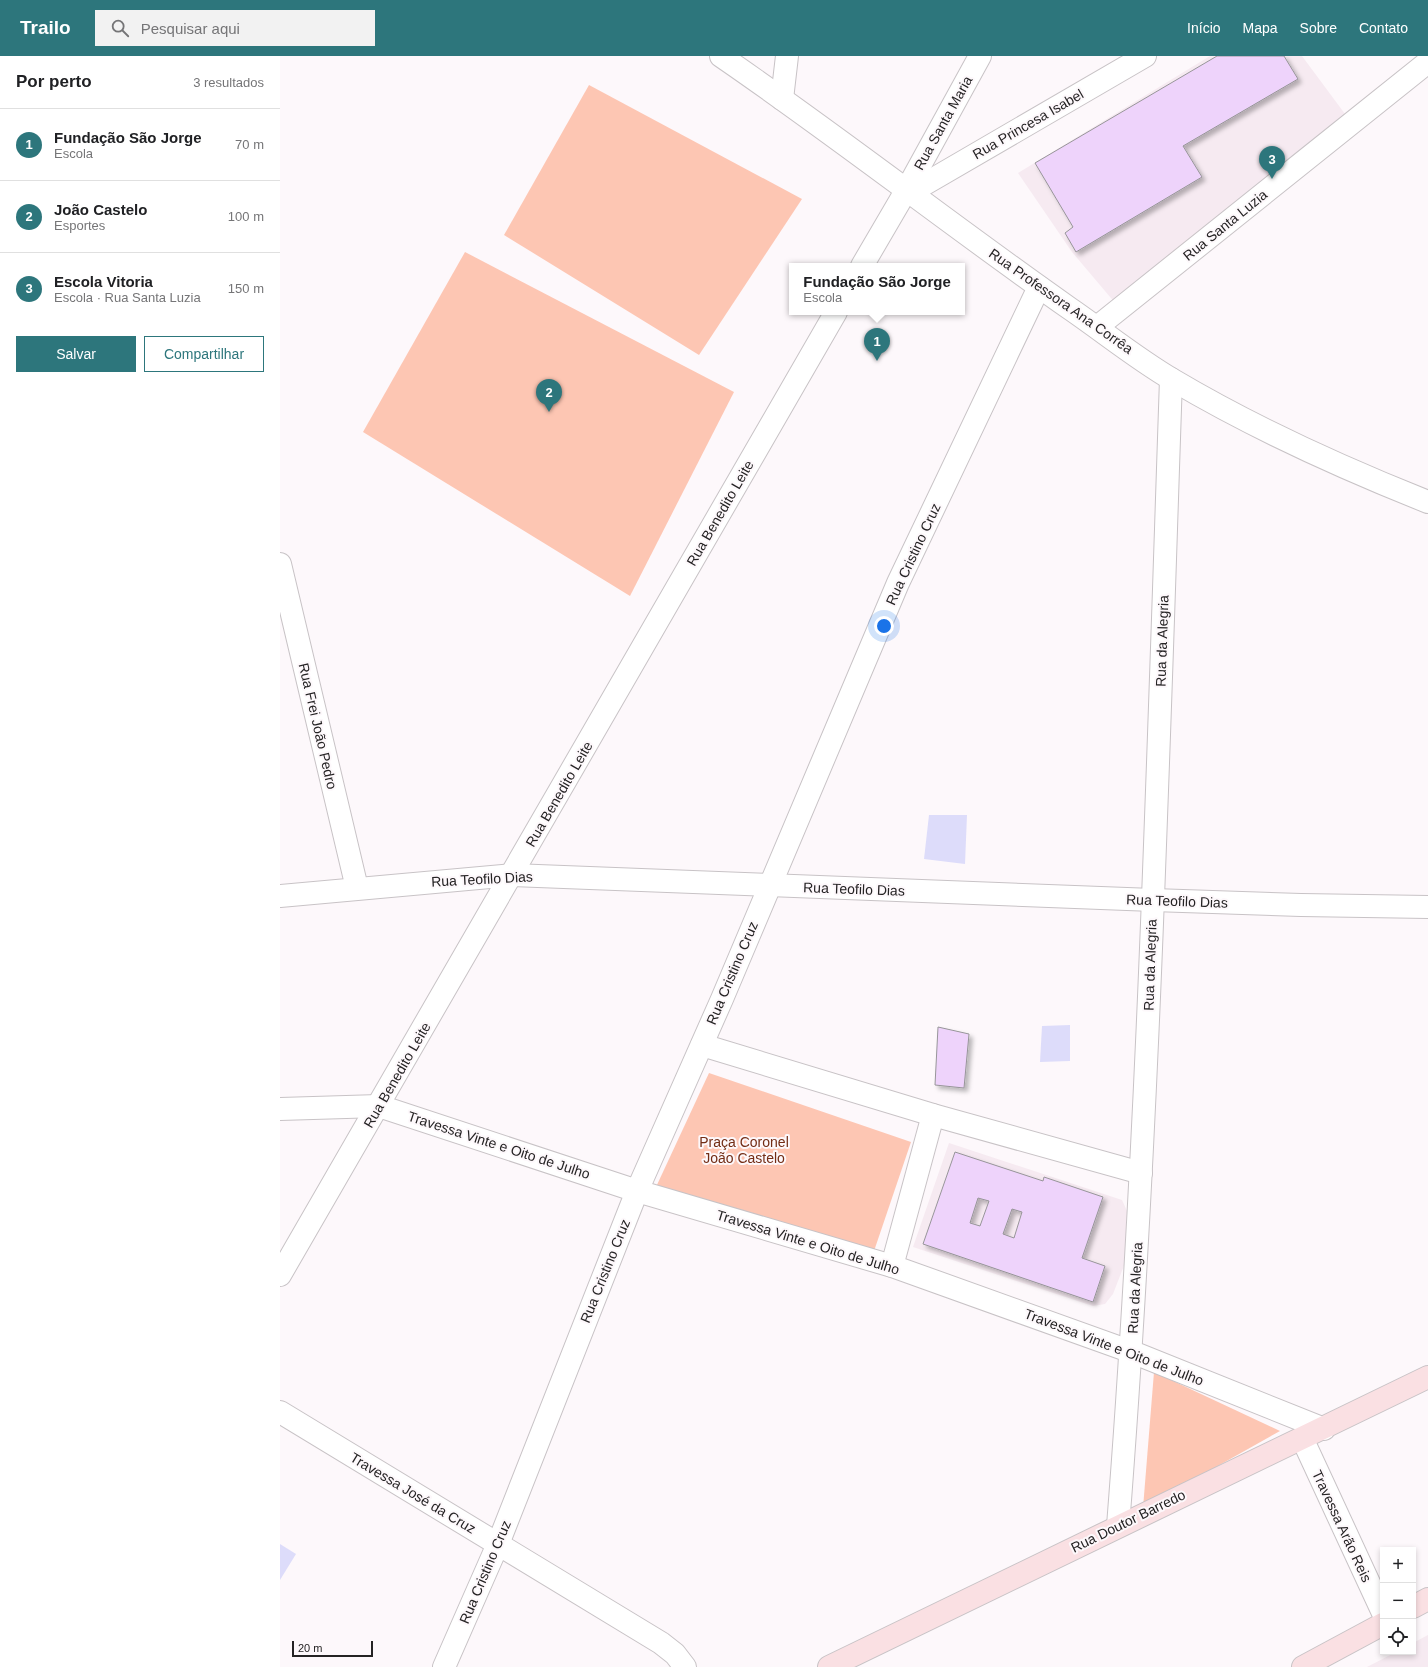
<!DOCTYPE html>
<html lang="pt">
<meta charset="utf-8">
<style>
body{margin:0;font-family:Helvetica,sans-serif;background:#f2f2f2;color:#202124}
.controls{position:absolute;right:12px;bottom:12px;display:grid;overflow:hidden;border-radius:0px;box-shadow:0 2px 6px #0003}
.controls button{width:36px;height:36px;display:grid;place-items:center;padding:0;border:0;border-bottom:1px solid #e0e0e0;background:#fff;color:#202124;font:20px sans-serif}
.scale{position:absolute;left:12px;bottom:10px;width:81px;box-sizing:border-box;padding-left:4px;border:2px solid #252324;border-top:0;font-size:11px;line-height:14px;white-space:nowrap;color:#252324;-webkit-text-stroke:3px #fdf8fb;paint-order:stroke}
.you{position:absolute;left:604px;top:570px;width:14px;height:14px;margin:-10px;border:3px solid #fff;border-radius:50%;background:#1a73e8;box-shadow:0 0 0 6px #1a73e833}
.badge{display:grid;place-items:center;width:26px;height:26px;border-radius:50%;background:#2d767c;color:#fff;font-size:13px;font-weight:700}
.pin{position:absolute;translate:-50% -33px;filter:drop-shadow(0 1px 2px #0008)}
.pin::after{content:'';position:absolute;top:21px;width:14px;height:12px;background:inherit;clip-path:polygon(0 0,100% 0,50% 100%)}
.popup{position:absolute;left:509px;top:207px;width:176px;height:52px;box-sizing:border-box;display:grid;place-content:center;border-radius:0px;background:#fff;filter:drop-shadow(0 1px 3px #0005);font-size:13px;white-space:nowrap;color:#757577}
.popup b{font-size:15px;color:#202124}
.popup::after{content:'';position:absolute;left:50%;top:100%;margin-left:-8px;border:8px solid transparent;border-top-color:#fff}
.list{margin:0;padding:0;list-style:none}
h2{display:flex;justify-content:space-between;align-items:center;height:52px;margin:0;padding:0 16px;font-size:17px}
h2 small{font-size:13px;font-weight:400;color:#757577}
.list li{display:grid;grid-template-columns:26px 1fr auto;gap:12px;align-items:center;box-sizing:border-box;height:72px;padding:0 16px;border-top:1px solid #e0e0e0}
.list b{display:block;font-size:15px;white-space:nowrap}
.list p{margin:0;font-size:13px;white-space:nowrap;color:#757577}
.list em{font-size:13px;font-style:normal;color:#757577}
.actions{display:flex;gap:8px;padding:12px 16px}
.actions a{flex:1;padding:9px 0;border:1px solid #2d767c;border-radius:0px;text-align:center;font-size:14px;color:#2d767c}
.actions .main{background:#2d767c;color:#fff}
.icon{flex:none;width:22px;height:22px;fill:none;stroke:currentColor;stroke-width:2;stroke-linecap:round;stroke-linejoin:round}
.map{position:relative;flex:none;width:1148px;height:1611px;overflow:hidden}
header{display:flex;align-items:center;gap:24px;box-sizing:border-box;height:56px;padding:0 20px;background:#2d767c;color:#fff}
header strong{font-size:19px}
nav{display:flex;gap:22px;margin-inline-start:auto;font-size:14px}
.search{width:280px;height:36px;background:#f2f2f2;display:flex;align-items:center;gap:10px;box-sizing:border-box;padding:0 14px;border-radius:0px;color:#757577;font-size:15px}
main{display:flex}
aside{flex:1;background:#fff}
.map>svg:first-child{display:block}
.built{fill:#f6eaf1}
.green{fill:#fdc6b3}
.water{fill:#dddcfa}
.building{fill:#eed3fb;stroke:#979599;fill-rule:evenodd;filter:url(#shadow)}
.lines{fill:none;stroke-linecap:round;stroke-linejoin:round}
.minor-casing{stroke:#c8c3c6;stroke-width:24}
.tertiary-casing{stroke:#c8c3c6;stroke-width:24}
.secondary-casing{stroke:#c8c3c6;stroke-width:24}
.minor{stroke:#fff;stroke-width:22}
.tertiary{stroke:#fff;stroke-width:22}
.secondary{stroke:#fae0e3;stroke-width:22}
.labels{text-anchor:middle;stroke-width:4;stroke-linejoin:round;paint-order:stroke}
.street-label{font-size:14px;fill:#252324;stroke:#fdf8fb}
.park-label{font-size:14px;fill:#732d15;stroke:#fdf8fb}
</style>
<header>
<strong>Trailo</strong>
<div class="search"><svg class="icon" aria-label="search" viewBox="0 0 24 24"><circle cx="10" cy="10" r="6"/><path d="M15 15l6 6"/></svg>Pesquisar aqui</div>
<nav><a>Início</a><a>Mapa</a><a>Sobre</a><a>Contato</a></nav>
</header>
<main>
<aside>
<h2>Por perto<small>3 resultados</small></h2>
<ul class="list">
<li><span class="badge">1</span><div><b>Fundação São Jorge</b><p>Escola</p></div><em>70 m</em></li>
<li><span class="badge">2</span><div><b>João Castelo</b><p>Esportes</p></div><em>100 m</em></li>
<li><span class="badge">3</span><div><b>Escola Vitoria</b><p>Escola · Rua Santa Luzia</p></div><em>150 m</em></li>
</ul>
<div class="actions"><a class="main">Salvar</a><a>Compartilhar</a></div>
</aside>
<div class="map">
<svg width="1148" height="1611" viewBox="0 0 1148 1611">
<defs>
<filter id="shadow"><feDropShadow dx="3.5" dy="3.5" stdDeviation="2" flood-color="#0004"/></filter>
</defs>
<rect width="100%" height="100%" fill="#fdf8fb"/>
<g class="built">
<polygon points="930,0 1022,0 1068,62 836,248 792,196 738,117"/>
<polygon points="669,1087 842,1144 847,1155 845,1207 833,1238 825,1248 813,1250 633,1191"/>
<polygon points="1148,1579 1148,1611 1087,1611 1116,1596 1133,1596 1133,1587"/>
</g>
<g class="green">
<polygon points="309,29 522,143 419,299 224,179"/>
<polygon points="185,196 454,336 350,540 83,376"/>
<polygon points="429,1017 631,1086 593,1198 376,1131"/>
<polygon points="874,1316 1000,1375 863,1452"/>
</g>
<g class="water">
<polygon points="649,759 687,759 685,808 644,803"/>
<polygon points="790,969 790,1005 760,1006 762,970"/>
<polygon points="0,1488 16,1498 0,1524"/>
</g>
<g class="building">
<polygon points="937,0 1004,0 1018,23 903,90 922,121 796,196 785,177 793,171 755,107"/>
<polygon points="658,971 689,978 684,1032 655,1029"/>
<path d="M675,1096l88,29 1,-4 59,20 -21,61 23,8 -12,36 -170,-58zM698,1142l11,3 -9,25 -10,-3zM732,1153l10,3 -8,26 -11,-4z"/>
</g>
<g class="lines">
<g class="minor-casing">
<g id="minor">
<polyline points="502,43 507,0"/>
<polyline points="627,133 700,0"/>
<polyline points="631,136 865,0"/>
<polyline points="817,271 1148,6"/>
<polyline points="0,508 77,832"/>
<polyline points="0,840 232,819 873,844 1021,849 1148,851"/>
<polyline points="422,989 653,1059 861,1117"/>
<polyline points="0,1053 99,1050 357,1135 612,1210 852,1296 1044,1373"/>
<polyline points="612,1210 653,1059"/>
<polyline points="0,1356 381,1587 395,1598 405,1611"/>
<polyline points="1022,1382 1103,1557"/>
<path d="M838,1470c30,-382 40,-765 53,-1147"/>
</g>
</g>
<g class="tertiary-casing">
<g id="tertiary">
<path d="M441,0c118,81 231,170 348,252 35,24 68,51 104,72 81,48 167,87 255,122"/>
<polyline points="582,210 627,133"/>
<polyline points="0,1219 556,256"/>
<polyline points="164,1611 218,1488 357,1135 442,943 618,527 759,231"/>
</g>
</g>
<g class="secondary-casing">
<g id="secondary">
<polyline points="1133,1551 1148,1543"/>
<polyline points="549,1611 1148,1321"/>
<polyline points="1023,1611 1103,1568"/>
</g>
</g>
<use href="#minor" class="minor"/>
<use href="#tertiary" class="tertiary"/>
<use href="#secondary" class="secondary"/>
</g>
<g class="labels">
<g class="street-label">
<text transform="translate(663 67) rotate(-61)" y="5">Rua Santa Maria</text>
<text transform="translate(748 68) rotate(-30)" y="5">Rua Princesa Isabel</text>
<text transform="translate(945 169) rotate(-39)" y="5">Rua Santa Luzia</text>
<text transform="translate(781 245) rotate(35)" y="5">Rua Professora Ana Corrêa</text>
<text transform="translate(440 457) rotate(-60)" y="5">Rua Benedito Leite</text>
<text transform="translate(633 498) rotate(-65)" y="5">Rua Cristino Cruz</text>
<text transform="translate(882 585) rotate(-88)" y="5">Rua da Alegria</text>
<text transform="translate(38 670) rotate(77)" y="5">Rua Frei João Pedro</text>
<text transform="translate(279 738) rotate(-60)" y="5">Rua Benedito Leite</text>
<text transform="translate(202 823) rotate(-3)" y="5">Rua Teofilo Dias</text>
<text transform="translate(574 833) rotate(2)" y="5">Rua Teofilo Dias</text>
<text transform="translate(897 845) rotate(2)" y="5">Rua Teofilo Dias</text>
<text transform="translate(870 909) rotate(-88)" y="5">Rua da Alegria</text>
<text transform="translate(452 917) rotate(-67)" y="5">Rua Cristino Cruz</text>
<text transform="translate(117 1019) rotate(-60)" y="5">Rua Benedito Leite</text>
<text transform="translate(219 1089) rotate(18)" y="5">Travessa Vinte e Oito de Julho</text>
<text transform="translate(528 1186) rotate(17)" y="5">Travessa Vinte e Oito de Julho</text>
<text transform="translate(325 1215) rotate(-68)" y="5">Rua Cristino Cruz</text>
<text transform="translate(855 1232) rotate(-87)" y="5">Rua da Alegria</text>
<text transform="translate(834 1291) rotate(21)" y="5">Travessa Vinte e Oito de Julho</text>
<text transform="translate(133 1437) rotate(31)" y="5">Travessa José da Cruz</text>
<text transform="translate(848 1465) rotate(-26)" y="5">Rua Doutor Barredo</text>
<text transform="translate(1062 1470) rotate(65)" y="5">Travessa Arão Reis</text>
<text transform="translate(205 1516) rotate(-67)" y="5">Rua Cristino Cruz</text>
</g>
<g class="park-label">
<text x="464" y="1091">Praça Coronel<tspan x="464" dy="16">João Castelo</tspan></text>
</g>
</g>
</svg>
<div class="controls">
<button>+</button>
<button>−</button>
<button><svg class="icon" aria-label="locate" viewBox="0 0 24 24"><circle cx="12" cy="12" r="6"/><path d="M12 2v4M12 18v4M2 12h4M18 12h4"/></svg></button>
</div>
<div class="scale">20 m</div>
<div class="you"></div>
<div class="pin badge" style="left:597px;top:305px">1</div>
<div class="popup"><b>Fundação São Jorge</b>Escola</div>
<div class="pin badge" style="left:269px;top:356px">2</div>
<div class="pin badge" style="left:992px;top:123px">3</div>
</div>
</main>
